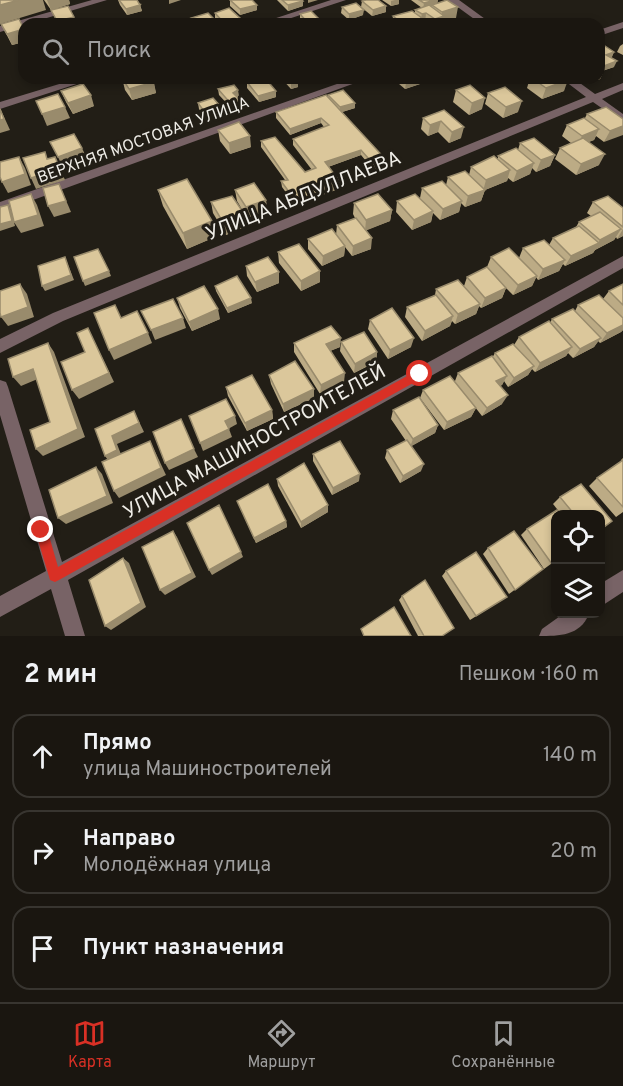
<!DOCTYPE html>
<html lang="ru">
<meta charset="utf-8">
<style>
body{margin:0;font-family:Overpass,sans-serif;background:#27231e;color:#f1f3f6}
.controls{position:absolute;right:18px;bottom:18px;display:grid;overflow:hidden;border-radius:12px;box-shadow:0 3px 9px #0003}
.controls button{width:54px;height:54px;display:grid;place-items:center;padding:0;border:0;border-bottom:2px solid #383530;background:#1a1610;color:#f1f3f6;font:30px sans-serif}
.stop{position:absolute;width:18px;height:18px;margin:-14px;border:4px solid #d93025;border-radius:50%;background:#fff}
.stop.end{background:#d93025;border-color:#fff;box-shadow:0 2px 6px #0008}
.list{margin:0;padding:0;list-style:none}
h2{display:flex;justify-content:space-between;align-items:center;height:78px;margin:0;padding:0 24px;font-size:26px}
h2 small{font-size:20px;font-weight:400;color:#9f9f9f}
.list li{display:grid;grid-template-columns:39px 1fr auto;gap:18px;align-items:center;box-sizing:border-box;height:84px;margin:0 12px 12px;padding:0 12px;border:2px solid #383530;border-radius:18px}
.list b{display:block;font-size:22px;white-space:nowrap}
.list p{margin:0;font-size:20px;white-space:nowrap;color:#9f9f9f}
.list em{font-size:20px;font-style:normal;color:#9f9f9f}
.icon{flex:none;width:33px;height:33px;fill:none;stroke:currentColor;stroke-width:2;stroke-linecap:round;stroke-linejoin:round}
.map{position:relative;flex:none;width:623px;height:636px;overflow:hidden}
.search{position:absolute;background:#1a1610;box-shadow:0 3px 9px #0003;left:18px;right:18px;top:18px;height:66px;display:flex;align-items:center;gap:15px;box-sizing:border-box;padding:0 21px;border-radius:18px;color:#9f9f9f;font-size:22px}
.sheet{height:366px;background:#1a1610}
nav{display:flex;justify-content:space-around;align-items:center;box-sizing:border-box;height:84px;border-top:2px solid #383530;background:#1a1610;font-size:16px;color:#9f9f9f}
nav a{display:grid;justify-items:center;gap:3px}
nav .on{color:#d93025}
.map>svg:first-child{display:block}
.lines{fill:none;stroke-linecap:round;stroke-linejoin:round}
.minor{fill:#786366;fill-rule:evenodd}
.wall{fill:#bcab85}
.shaded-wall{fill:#998b6c}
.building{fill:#dbc79b;stroke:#998b6c;stroke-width:1.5}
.route{fill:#d93025}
.labels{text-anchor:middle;stroke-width:6;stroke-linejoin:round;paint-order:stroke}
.far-street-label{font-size:16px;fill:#efede7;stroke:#221e16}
.street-label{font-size:20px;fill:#efede7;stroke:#221e16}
</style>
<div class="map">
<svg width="623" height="636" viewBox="0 0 623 636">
<rect width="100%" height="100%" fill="#221e16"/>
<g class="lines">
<g class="minor">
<polygon points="92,0 107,0 0,32 0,26"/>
<polygon points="331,0 346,0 273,24 258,24"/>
<polygon points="448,0 459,0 492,24 481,24"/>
<polygon points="623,22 623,28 599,36 599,30"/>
<polygon points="79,78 95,78 0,109 0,102"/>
<polygon points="354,78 369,78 0,212 0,202"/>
<polygon points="561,78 573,78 595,94 623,83 623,90 602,99 623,114 623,123 593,102 63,321 0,353 0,339 53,313 586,97"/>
<polygon points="623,256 623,268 68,580 85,636 65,636 51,589 0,617 0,596 46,571 0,415 0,380 6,382 8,387 62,562"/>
<polygon points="623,570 623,592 600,607 600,584"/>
<path d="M563,614h26c-9,22 -30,22 -50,22l3,-7z"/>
</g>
</g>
<g class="wall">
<polygon points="44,0 69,0 70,4 51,10"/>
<polygon points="118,0 142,4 140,5 142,11 127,15 120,5"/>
<polygon points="230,0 257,10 240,15 230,6"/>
<polygon points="277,0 302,0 303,6 288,11"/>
<polygon points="382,0 399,0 399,4 391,6"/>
<polygon points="411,0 438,0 437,3 456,18 443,22 443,24 392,24 393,16 415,13 415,10 422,8"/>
<polygon points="362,1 386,6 386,12 372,16 361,7"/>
<polygon points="342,7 363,15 349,20 341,13"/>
<polygon points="215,13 241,19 241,24 221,24 215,18"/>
<polygon points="300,14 324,24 304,24 300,20"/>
<polygon points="1,24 24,30 24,42 12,45"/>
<polygon points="623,44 623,55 617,52 620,46"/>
<polygon points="599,46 614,52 611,58 614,67 602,71 599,69"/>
<polygon points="603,73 600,79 586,84 578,78 599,78"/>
<polygon points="122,78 161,78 153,81 156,93 132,100 125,90"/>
<polygon points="281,78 297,78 298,87 291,89"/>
<polygon points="392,78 421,78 420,84 405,89"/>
<polygon points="530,78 565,78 564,91 542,99 527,88"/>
<polygon points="247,82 276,97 259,102 247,88"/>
<polygon points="218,89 239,96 237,97 242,102 242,107 233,110 219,95"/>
<polygon points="456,90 482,109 469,115 453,102"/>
<polygon points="61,91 94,106 73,114 66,102"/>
<polygon points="488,93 518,112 503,118 485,104"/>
<polygon points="328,95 355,103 355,108 342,112 389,163 388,169 376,173 361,155 328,167 341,188 295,205 282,187 281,181 285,180 261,147 261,141 305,172 312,170 293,145 293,139 324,127 321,123 290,135 276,118 276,112 328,97"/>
<polygon points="198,103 223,115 207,120 199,109"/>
<polygon points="444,110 461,138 449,143 438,132 428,136 421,129 423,118"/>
<polygon points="587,114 623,119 604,142 596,136 594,140 588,142 599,165 576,175 555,159 560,148 571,143 562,136 567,125 585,118"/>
<polygon points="218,130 251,147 230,154 220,141"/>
<polygon points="520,143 555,155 550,166 536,172 532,168 530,174 513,182 508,178 507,181 485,190 481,201 465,207 461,203 459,212 440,220 433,213 431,222 412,230 396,212 397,201 420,198 422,188 446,185 448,177 469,175 471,167 498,159 498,156 518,150"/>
<polygon points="158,190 215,237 187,249 163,206"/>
<polygon points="235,190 266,200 267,211 247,218 237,201"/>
<polygon points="211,202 245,215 247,226 226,235 213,213"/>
<polygon points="593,202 623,208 623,236 617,239 616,237 614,240 595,250 593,253 565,266 563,264 559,271 538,280 536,277 532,286 513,295 506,288 502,298 481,308 479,306 476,314 455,324 452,321 450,326 422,341 405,317 407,307 435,295 436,289 464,286 467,277 487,267 491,257 519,258 523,248 549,245 553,238 576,227 579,222 591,216 587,213"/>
<polygon points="354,203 392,210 390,221 366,230 371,249 352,256 345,247 344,256 322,266 308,249 308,239 336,235 337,225 355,218 353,214"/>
<polygon points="278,252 320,271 320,282 301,291 279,263"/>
<polygon points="246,266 279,272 279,283 257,292 247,276"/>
<polygon points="623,284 623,330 621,332 600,343 598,341 594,347 573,358 568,353 566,356 535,372 532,369 528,375 508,387 504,381 502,385 500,386 502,404 482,416 471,402 476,408 471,417 444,430 420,398 423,390 455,381 458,373 492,358 495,353 514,345 519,337 550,323 552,319 575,311 578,305 603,299 609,291"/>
<polygon points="215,286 252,303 228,313 216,291"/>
<polygon points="177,298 220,319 192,331 180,308"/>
<polygon points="370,320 411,347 388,359 368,329"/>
<polygon points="341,342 377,352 376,362 354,373 340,351"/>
<polygon points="294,343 340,347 330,351 344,382 320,394 294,352"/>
<polygon points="269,375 314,389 314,398 284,412 271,384"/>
<polygon points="226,387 272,410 273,419 247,431 228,396"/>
<polygon points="393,410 438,425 435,433 411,446 421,471 400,483 385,458 387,450 406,441 391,419"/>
<polygon points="313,454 359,481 332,495 313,461"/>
<polygon points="623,458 623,512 616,517 589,486 597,478 622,461 621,460"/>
<polygon points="277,479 328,505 328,512 301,528 278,486"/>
<polygon points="560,497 600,514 561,514 553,504"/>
<polygon points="237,501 286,521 287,527 256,543"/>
<polygon points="527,529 555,561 544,569 521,535"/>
<polygon points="488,548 543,569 509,594 483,554"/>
<polygon points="446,571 507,597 470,620 442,576"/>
<polygon points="402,596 442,636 418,636 399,600"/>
</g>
<g class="shaded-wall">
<polygon points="19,0 43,0 46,10 0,24 0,5"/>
<polygon points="47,0 69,0 70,4 51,10"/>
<polygon points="169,0 181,0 169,4"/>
<polygon points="308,0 318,0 308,3"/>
<polygon points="395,0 399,0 399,4 391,6 391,1"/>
<polygon points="435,0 438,0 437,5 423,9 424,3"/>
<polygon points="303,1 303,6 288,11 288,5"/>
<polygon points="140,5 142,11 127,15 126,9"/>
<polygon points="257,5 257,10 240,15 240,9"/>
<polygon points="386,6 386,12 372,16 373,10"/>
<polygon points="458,7 456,18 443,22 443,24 435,24 435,19 442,17 442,12"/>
<polygon points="364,10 363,15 349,20 349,14"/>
<polygon points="426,13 425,24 403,24 421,18 422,14"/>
<polygon points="74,17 77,24 58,24 57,21"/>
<polygon points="241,19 241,24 225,24"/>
<polygon points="24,29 24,42 12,45 7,34"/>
<polygon points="614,52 612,57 604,61 606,55"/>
<polygon points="617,61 614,67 602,71 604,66"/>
<polygon points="603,73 600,79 586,84 588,79 599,78 599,75"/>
<polygon points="44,78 61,78 46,83"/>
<polygon points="149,78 161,78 150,81"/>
<polygon points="291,78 297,78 298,87 291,89"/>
<polygon points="421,78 420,84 405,89 406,83"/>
<polygon points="428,78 436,78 427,81"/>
<polygon points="568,80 564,91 542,99 546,88"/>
<polygon points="154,82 156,93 132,100 129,89"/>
<polygon points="238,90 239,96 234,98 233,93"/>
<polygon points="276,91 276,97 259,102 258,96"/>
<polygon points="91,95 94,106 73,114 68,103"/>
<polygon points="485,98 482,109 469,115 472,103"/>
<polygon points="522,101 518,112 503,118 506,107"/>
<polygon points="242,102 242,107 233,110 232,105"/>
<polygon points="355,103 355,108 339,113 340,107"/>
<polygon points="65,107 70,118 47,126 42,114"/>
<polygon points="0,108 10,130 0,133"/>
<polygon points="223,109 223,115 207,120 206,114"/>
<polygon points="321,118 321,123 290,135 290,129"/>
<polygon points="441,121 438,132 428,136 430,125"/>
<polygon points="623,126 623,135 604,142 610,131"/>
<polygon points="464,127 461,138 449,143 452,132"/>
<polygon points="599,129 594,140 577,147 582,136"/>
<polygon points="250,136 251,147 230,154 229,143"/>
<polygon points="82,148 87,159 63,168 58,157"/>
<polygon points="361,150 361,155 325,168 325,162"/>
<polygon points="605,154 599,165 576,175 581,164"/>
<polygon points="555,155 550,166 536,172 541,160"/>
<polygon points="19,157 25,168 31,185 8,193 2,182"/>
<polygon points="55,157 65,180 36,189 31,178"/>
<polygon points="389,163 388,169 376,173 377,168"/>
<polygon points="534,163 530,174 513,182 517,171"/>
<polygon points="510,170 507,181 485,190 481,201 465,207 468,196 483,191 486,180"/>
<polygon points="341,183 341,188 295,205 295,200"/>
<polygon points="59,184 71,212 54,217 48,206"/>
<polygon points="31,194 37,205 44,226 21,233 14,222"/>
<polygon points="266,200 267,211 247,218 246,207"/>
<polygon points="462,201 459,212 440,220 443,209"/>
<polygon points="8,205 11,210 15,226 0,231 0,224"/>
<polygon points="392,210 390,221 365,231 366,220"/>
<polygon points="433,211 431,222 412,230 414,220"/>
<polygon points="245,215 247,226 226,235 224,224"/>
<polygon points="212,221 215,237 187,249 183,233"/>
<polygon points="621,229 614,240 595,250 593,253 565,266 571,256 598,243 600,240"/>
<polygon points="623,229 623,236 617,239"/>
<polygon points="372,238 371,249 352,256 353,246"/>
<polygon points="345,246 344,256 322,266 323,256"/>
<polygon points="65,257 74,280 45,291 42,286"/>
<polygon points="565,260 559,271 538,280 543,269"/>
<polygon points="109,271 111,276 85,286 83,281"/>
<polygon points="320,271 320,282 301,291 301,281"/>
<polygon points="279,272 279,283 257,292 255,282"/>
<polygon points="537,276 532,286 513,295 518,285"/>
<polygon points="20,284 27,294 34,317 8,326 1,317"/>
<polygon points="506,288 502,298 481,308 485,298"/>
<polygon points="251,298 252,303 228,313 227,308"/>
<polygon points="480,304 476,314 455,324 458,314"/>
<polygon points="218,309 220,319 192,331 189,322"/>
<polygon points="453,316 450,326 422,341 425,331"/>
<polygon points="183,318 186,328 155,340 151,330"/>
<polygon points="623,325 623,330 621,332 600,343 607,333"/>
<polygon points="88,328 114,382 79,399 72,390 109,373"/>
<polygon points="148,333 152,343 114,360 109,350"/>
<polygon points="341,338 340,347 325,353 326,344"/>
<polygon points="414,338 411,347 388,359 390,350"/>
<polygon points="601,338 594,347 573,358 580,349"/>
<polygon points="48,343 54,352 85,437 43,456 36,449 78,429"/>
<polygon points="572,347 566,356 535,372 540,363"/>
<polygon points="377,352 376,362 354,373 355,364"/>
<polygon points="534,366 528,375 508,387 514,378"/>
<polygon points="33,369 40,378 21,386 13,377"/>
<polygon points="345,373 344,382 320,394 321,385"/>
<polygon points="507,376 502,385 491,389 496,381"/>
<polygon points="314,389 314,398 284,412 283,404"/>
<polygon points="508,395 502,404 482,416 487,408"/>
<polygon points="476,408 471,417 444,430 447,422"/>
<polygon points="272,410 273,419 247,431 245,423"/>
<polygon points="134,411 144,432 117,444 122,457 110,463 105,456 112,436"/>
<polygon points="235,416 237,424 228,429 225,421"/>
<polygon points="438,425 435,433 410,447 413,439"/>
<polygon points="229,429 232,437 203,451 200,443"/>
<polygon points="150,441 166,475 119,498 114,491"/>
<polygon points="194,449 198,457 169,470 165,463"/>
<polygon points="424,464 421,471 400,483 403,476"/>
<polygon points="96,467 102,474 113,503 66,524 58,518"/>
<polygon points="360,474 359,481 332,495 333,488"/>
<polygon points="328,505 328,512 301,528 301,522"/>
<polygon points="286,521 287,527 256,543 254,538"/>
<polygon points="173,531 177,537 196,577 165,595 160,590"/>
<polygon points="241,552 243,557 212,575 209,570"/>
<polygon points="123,558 129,563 146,607 111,630 105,626"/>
</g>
<g class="building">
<polygon points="0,0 19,0 0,5"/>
<polygon points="119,0 137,0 140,5 126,9"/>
<polygon points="230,0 252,0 257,5 240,9"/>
<polygon points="282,0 302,0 303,1 288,5"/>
<polygon points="366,0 378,0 386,6 373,10 362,1"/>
<polygon points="419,0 435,0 424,3"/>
<polygon points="447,0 458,7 442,12 432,5"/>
<polygon points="356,3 364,10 349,14 342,7"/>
<polygon points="429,5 444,16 435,19 426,13 422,14 415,10"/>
<polygon points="68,6 74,17 57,21 51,10"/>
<polygon points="229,8 241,19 225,24 215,13"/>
<polygon points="311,11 324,24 309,24 300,14"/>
<polygon points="412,11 422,18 403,24 393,16"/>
<polygon points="208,13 219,24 197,24 191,18"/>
<polygon points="19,19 24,29 7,34 1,24"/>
<polygon points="292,19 297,24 280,24 278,23"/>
<polygon points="602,44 614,52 606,55 617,61 604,66 599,62 599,46"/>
<polygon points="122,78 151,78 154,82 129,89"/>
<polygon points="261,78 265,78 276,91 258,96 247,82"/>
<polygon points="400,78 421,78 406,83"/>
<polygon points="532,78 565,78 568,80 546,88"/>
<polygon points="83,84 91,95 68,103 61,91"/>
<polygon points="234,85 238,90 233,93 242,102 232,105 218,89"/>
<polygon points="470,85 485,98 472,103 456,90"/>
<polygon points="505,87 522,101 506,107 488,93"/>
<polygon points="343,90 355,103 340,107 328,95"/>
<polygon points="58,94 65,107 42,114 36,101"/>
<polygon points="326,95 389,163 377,168 361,150 325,162 341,183 295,200 281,181 288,180 261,141 275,137 305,172 316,168 293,139 329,125 321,118 290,129 276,112"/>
<polygon points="213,98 223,109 206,114 198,103"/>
<polygon points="606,107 623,119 623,126 610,131 587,114"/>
<polygon points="0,109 4,119 0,120"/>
<polygon points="444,110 464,127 452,132 441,121 430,125 423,118"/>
<polygon points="584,118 599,129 582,136 567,125"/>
<polygon points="239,122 250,136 229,143 218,130"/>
<polygon points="74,134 82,148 58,157 50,142"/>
<polygon points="534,138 555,155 541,160 520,143"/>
<polygon points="583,138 605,154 581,164 560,148"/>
<polygon points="516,148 534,163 517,171 498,156"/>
<polygon points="45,152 47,159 55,157 60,169 31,178 23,158"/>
<polygon points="494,156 510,170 486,180 471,167"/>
<polygon points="19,157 25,174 2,182 0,177 0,162"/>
<polygon points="465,171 485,190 468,196 448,177"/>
<polygon points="187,179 212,221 183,233 158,190"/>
<polygon points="442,181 462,201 443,209 422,188"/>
<polygon points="254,183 266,200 246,207 235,190"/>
<polygon points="59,184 66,201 48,206 43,188"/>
<polygon points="31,194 38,215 14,222 9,201"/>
<polygon points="378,194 392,210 366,220 354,203"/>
<polygon points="415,194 433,211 414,220 397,201"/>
<polygon points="232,196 245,215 224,224 211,202"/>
<polygon points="608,196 623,208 623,227 593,202"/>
<polygon points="8,205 12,221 0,224 0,207"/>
<polygon points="600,212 621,229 600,240 579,222"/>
<polygon points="356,218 372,238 353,246 337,225"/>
<polygon points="579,226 599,243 571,256 553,238"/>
<polygon points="332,229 345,246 323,256 308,239"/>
<polygon points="544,240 565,260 543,269 523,248"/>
<polygon points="299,244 320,271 301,281 278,252"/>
<polygon points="509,248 537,276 518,285 491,257"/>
<polygon points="98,249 109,271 83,281 74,257"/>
<polygon points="65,257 71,275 42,286 38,266"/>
<polygon points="268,257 279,272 255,282 246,266"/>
<polygon points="487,267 506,288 485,298 467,277"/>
<polygon points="237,276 251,298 227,308 215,286"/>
<polygon points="458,280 480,304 458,314 436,289"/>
<polygon points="20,284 28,307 1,317 0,313 0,291"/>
<polygon points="623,284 623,305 609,291"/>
<polygon points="204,286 218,309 189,322 177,298"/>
<polygon points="436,295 453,316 425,331 407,307"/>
<polygon points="599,295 623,318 623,325 607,333 578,305"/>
<polygon points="173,299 183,318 151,330 141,311"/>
<polygon points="115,305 121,318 137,311 148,333 109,350 94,313"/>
<polygon points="392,308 414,338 390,350 370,320"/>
<polygon points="573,309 601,338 580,349 552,319"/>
<polygon points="549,321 572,347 540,363 519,337"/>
<polygon points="331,326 341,338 326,344 345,373 321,385 294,343"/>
<polygon points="88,328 109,373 72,390 61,362 85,352 77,333"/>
<polygon points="364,332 377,352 355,364 341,342"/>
<polygon points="48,343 78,429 36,449 30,430 50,422 33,369 13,377 8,359"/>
<polygon points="513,344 534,366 514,378 495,353"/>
<polygon points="492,356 507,376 496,381 508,395 487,408 458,373"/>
<polygon points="295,361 314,389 283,404 269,375"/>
<polygon points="252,375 272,410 245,423 226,387"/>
<polygon points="450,376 476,408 447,422 423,390"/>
<polygon points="419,397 438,425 413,439 393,410"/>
<polygon points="226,399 235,416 225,421 229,429 200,443 189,416"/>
<polygon points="134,411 139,423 112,436 117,450 105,456 95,429"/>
<polygon points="181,419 194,449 165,463 153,432"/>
<polygon points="407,440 424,464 403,476 387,450"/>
<polygon points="150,441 161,468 114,491 102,462"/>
<polygon points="340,441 360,474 333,488 313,454"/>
<polygon points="623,460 623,507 597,478"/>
<polygon points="304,463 328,505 301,522 277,479"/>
<polygon points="96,467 107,496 58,518 49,490"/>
<polygon points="268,484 286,521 254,538 237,501"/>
<polygon points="581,484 612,521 600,530 600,514 574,514 560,497"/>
<polygon points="219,505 241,552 209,570 187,523"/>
<polygon points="557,510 561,514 555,514 555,561 552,564 527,529"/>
<polygon points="173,531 192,573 160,590 142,547"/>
<polygon points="514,531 543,569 515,590 488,548"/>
<polygon points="476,552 507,597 476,616 446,571"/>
<polygon points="123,558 141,603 105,626 89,580"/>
<polygon points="425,580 454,628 442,636 424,636 402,596"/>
<polygon points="394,607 411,636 364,636 361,629"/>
</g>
<polygon class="route" points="420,369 425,374 424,377 59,580 55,582 50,580 35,530 37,525 46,525 58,567"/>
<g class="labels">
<g class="far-street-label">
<text transform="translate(143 139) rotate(-20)" y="6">ВЕРХНЯЯ МОСТОВАЯ УЛИЦА</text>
</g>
<g class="street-label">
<text transform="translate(303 195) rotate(-22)" y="7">УЛИЦА АБДУЛЛАЕВА</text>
<text transform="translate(254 441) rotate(-29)" y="7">УЛИЦА МАШИНОСТРОИТЕЛЕЙ</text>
</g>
</g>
</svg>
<div class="controls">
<button><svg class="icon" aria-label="locate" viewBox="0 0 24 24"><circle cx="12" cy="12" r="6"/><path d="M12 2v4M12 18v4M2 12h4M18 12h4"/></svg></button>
<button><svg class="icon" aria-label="layers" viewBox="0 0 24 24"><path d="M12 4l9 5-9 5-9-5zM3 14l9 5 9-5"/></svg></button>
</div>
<div class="stop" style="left:420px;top:374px"></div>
<div class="stop end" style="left:41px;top:530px"></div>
<div class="search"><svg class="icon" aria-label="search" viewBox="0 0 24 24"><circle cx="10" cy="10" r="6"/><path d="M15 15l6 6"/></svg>Поиск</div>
</div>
<section class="sheet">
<h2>2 мин<small>Пешком · 160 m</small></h2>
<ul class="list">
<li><svg class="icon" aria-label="ahead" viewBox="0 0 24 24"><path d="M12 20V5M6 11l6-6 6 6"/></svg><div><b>Прямо</b><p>улица Машиностроителей</p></div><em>140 m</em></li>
<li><svg class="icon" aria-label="right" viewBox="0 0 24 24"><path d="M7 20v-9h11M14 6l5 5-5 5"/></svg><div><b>Направо</b><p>Молодёжная улица</p></div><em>20 m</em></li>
<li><svg class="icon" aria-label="arrive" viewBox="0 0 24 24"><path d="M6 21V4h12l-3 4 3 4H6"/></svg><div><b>Пункт назначения</b></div></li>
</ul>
</section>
<nav>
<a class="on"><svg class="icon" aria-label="map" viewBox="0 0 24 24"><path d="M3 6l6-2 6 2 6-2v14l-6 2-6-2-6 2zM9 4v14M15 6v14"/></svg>Карта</a>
<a><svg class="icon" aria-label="directions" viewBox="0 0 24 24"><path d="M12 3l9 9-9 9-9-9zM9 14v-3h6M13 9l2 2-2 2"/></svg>Маршрут</a>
<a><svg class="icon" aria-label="saved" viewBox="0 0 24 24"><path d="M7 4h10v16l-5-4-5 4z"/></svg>Сохранённые</a>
</nav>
